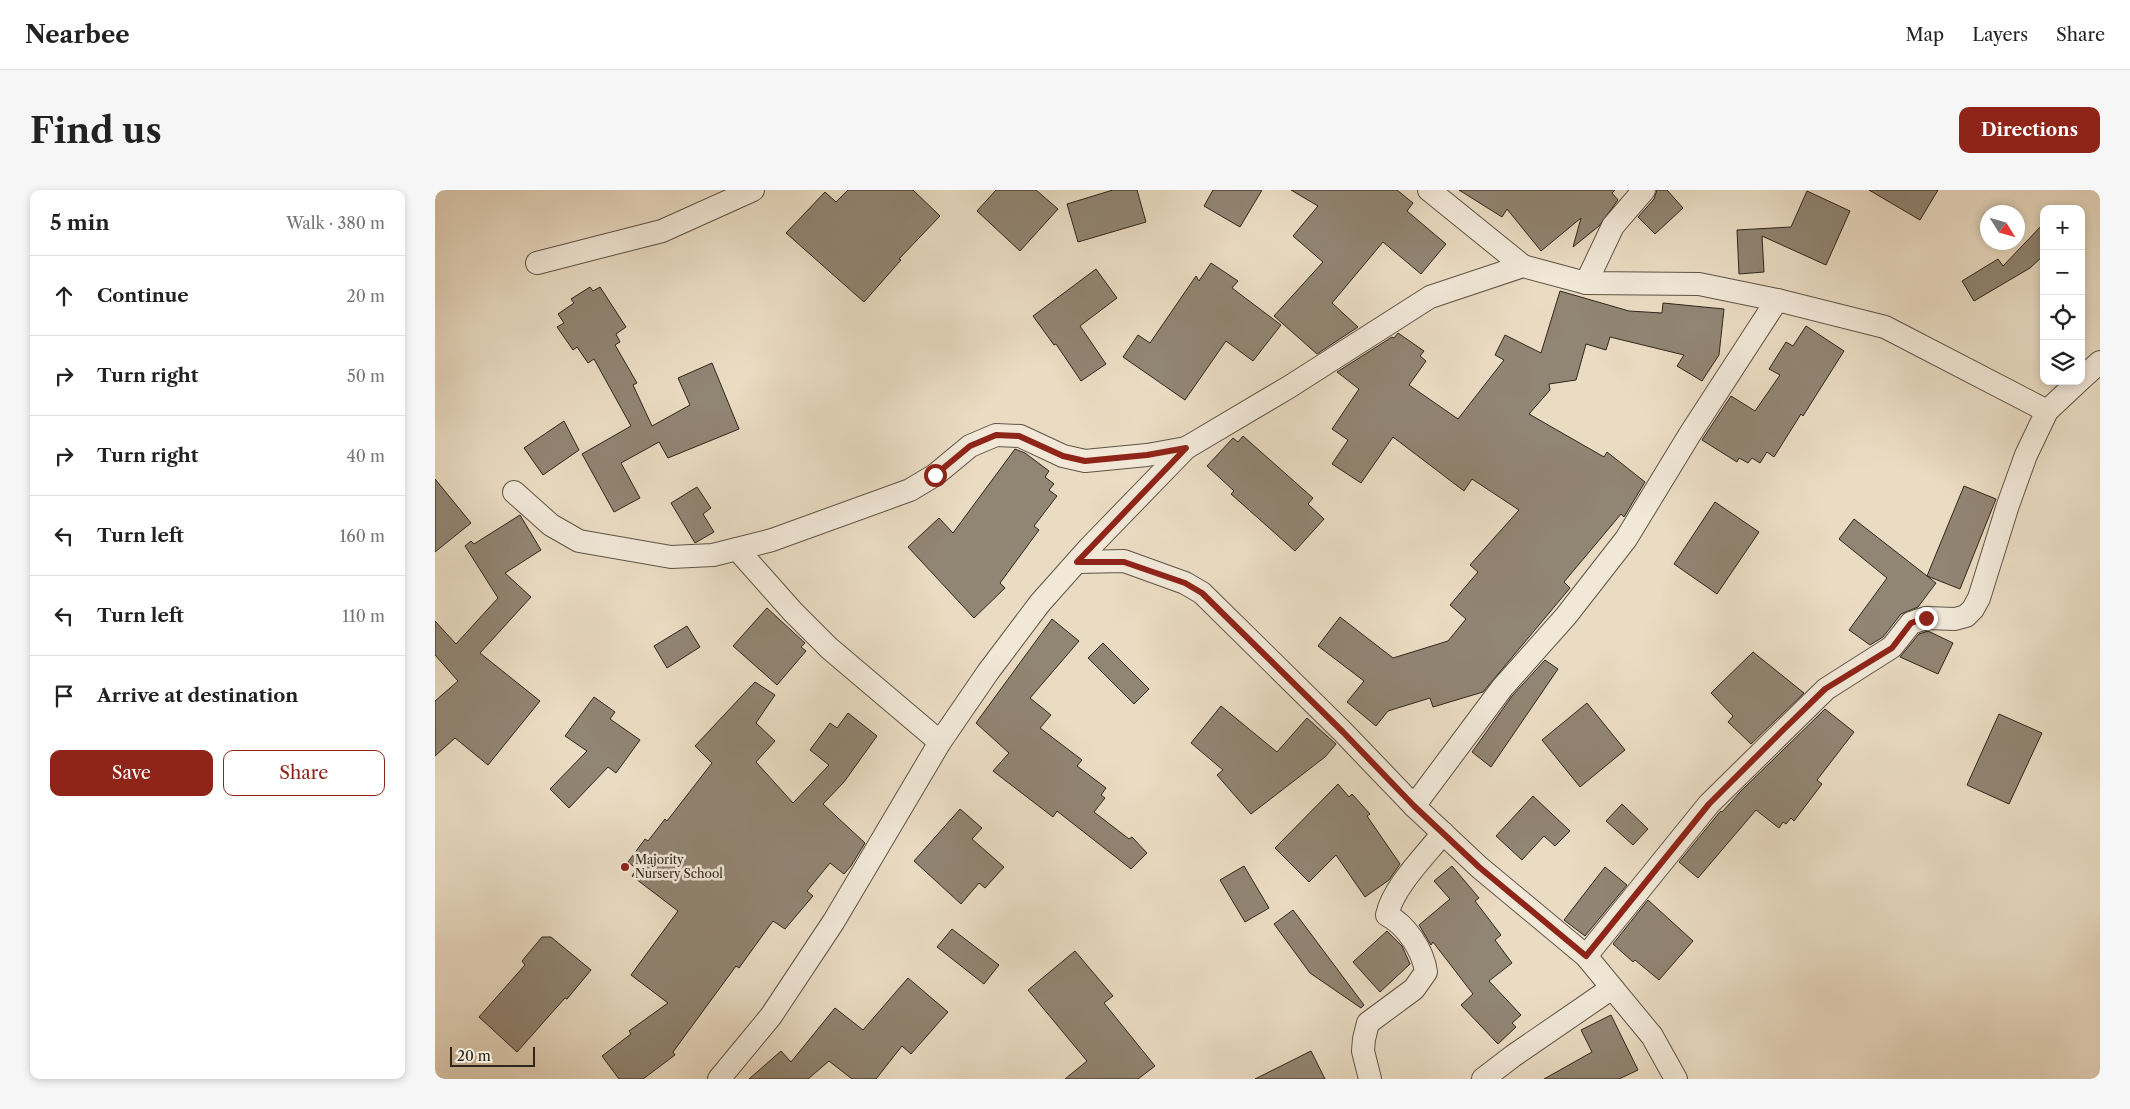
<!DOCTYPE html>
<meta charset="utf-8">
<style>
body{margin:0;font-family:"Libre Caslon Text",serif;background:#f6f6f6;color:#222}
.controls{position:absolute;right:15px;top:15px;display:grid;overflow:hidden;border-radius:10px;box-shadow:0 2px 8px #0003}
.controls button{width:45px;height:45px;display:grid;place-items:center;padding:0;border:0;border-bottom:1px solid #e0e0e0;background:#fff;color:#222;font:25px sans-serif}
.compass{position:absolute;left:1545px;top:15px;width:45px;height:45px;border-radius:50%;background:#fff;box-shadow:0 2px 8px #0003;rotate:127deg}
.scale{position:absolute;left:15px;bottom:12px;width:85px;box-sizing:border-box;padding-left:5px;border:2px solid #31261c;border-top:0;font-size:14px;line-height:18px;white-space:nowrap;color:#31261c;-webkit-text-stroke:4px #f1e8d8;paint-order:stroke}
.stop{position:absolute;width:15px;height:15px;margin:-11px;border:4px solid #8f2418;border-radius:50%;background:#fff}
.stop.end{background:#8f2418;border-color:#fff;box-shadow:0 1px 5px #0008}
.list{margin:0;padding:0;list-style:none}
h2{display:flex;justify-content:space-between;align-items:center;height:65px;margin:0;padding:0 20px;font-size:21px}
h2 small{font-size:16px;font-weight:400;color:#767676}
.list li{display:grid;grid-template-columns:32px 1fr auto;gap:15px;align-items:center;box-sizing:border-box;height:80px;padding:0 20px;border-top:1px solid #e0e0e0}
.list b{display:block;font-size:19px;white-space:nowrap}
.list em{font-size:16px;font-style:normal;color:#767676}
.actions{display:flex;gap:10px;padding:15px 20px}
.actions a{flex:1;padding:11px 0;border:1px solid #8f2418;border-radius:10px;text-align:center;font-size:18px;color:#8f2418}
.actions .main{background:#8f2418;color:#fff}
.icon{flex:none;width:28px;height:28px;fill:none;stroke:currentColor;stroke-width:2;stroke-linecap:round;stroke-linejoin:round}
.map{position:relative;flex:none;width:1665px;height:889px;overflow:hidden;border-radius:10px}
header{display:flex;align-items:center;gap:30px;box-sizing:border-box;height:70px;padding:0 25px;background:#fff;border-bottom:1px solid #e0e0e0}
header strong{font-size:24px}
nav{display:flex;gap:28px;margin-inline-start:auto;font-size:18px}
.intro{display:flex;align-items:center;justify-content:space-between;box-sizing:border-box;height:120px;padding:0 30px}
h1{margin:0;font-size:35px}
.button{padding:12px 22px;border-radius:10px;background:#8f2418;color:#fff;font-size:18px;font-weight:700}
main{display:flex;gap:30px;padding:0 30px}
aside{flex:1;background:#fff;border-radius:10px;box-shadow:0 2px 8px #0003}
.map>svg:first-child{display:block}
.building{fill:#918573;stroke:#31261c}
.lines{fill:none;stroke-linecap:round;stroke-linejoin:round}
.street-casing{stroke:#5f5446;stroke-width:24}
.street{stroke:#f1e8d8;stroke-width:22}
.route{stroke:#8f2418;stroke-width:6}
.poi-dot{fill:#8f2418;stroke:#f1e8d8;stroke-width:2}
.labels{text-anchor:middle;stroke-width:5;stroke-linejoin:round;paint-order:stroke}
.poi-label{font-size:12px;fill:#31261c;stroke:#f1e8d8;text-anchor:start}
</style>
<header>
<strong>Nearbee</strong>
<nav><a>Map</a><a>Layers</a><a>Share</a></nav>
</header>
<div class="intro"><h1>Find us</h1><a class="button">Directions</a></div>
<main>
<aside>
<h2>5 min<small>Walk · 380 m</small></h2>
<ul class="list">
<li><svg class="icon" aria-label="ahead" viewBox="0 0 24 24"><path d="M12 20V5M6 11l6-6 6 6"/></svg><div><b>Continue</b></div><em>20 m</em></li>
<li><svg class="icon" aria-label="right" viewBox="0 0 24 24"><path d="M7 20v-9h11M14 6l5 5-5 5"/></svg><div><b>Turn right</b></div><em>50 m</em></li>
<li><svg class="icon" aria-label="right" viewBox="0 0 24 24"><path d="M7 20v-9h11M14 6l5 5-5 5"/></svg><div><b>Turn right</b></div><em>40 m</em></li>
<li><svg class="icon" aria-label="left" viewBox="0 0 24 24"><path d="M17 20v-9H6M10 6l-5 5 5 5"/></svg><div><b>Turn left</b></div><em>160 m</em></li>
<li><svg class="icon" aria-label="left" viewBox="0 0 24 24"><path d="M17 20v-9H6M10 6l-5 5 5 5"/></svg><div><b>Turn left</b></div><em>110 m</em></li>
<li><svg class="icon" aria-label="arrive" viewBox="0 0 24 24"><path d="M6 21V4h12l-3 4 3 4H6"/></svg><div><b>Arrive at destination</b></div></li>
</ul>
<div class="actions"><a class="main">Save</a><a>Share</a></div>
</aside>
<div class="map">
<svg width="1665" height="889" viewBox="0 0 1665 889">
<rect width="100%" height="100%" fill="#eadcc3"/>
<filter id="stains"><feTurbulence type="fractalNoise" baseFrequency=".004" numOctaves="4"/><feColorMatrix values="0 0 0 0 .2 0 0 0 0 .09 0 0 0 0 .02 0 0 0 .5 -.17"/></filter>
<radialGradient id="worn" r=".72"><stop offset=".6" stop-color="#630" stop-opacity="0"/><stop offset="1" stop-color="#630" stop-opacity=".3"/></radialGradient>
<g class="building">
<polygon points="413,0 478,0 505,26 464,69 466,70 429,112 351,43 390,2 401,12"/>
<polygon points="561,0 601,0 623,19 585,61 542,21"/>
<polygon points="678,0 702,0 711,32 643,52 632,14"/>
<polygon points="778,0 827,0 805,37 769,16"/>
<polygon points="856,0 962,0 978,13 972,21 1011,54 986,84 948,52 897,113 923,137 882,164 839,126 888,72 858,46 883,16"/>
<polygon points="1024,0 1180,0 1177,3 1183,10 1164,36 1138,57 1146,28 1106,61 1072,19 1067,27"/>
<polygon points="1222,0 1232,0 1248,18 1220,44 1203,27 1219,9"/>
<polygon points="1434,0 1503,0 1485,30"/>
<polygon points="1372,1 1415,21 1391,75 1327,46 1329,82 1304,84 1302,40 1356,37"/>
<polygon points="1609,33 1609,65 1595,78 1539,111 1527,91 1563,69 1568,76"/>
<polygon points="776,73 803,91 797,98 846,135 818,171 791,151 750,210 688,167 703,145 715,153 761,86 764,91"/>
<polygon points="661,79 682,108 645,136 671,174 646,191 621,154 619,155 598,126"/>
<polygon points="155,97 158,101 165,97 191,137 181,144 185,152 180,155 202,193 198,195 217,236 255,215 243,188 277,173 304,239 233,268 224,252 186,273 205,308 179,322 147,264 196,236 159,169 153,173 142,157 138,160 122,137 129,133 123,124 139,113 136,109"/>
<polygon points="1125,101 1194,121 1227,123 1228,113 1289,119 1284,165 1267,191 1242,176 1249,165 1175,147 1171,160 1151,154 1141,190 1114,194 1115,200 1094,224 1169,267 1172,262 1210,292 1189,327 1186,324 1129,392 1135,398 1048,502 998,517 995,508 953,521 941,536 912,512 929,491 883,456 905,427 958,468 1013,451 1031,429 1015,415 1043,382 1035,375 1084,320 1037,289 1029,301 958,247 926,293 897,274 913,250 897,239 924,199 902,182 957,147 959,148 963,143 989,161 985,166 991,171 974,195 1023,229 1069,170 1060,165 1070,145 1106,163"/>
<polygon points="1371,136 1409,161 1368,226 1366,224 1339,267 1332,262 1325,273 1317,268 1313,273 1304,268 1302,272 1267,250 1296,206 1320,221 1345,185 1334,179 1351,152 1358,156"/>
<polygon points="129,231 144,260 108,285 89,258"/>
<polygon points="808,246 878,308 873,314 889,329 860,361 796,304 799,301 772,276 798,248 803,252"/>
<polygon points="580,259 590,263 614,281 610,287 619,294 614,300 622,306 599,336 604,340 565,393 570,398 539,428 473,357 504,328 518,343"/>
<polygon points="0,289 36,333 0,362"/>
<polygon points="1529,296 1561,309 1525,399 1492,386"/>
<polygon points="262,297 276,318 268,324 279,342 260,353 236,313"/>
<polygon points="1280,312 1324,342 1282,404 1239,374"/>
<polygon points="85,325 106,360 70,383 96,407 45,463 105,511 53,575 20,548 0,566 0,511 23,491 0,465 0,431 21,454 63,408 30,356 36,351 39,354"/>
<polygon points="1419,329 1501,393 1483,417 1466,424 1448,447 1435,455 1414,440 1452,388 1404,349"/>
<polygon points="332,418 370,453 366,457 371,461 342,495 298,456"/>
<polygon points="617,429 644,451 595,508 616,525 605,538 647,570 642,576 671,598 666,605 670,608 659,622 694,649 697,647 712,663 696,679 622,621 618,627 558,581 574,563 541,533"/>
<polygon points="252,436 265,457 232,478 219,456"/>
<polygon points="1493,441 1518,453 1503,484 1465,467 1484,444"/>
<polygon points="668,453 714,499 699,514 653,468"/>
<polygon points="1318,462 1369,503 1316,554 1293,532 1298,526 1276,503"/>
<polygon points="1110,470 1123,479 1056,577 1037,562 1077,506"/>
<polygon points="320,492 340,505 321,533 340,551 321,572 358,613 394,575 375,560 395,533 402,538 413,523 442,546 409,592 388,614 430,653 416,676 409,684 395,673 372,701 378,706 350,739 338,731 304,778 301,776 238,862 240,865 208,889 184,889 167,866 196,844 194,841 233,813 196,785 243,721 197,686 202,679 193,672 210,649 213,651 230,629 232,631 277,573 260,556"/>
<polygon points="159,507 180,522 175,529 205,550 181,583 173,577 134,618 115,599 152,561 130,546"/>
<polygon points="1152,513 1190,560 1145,597 1107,550"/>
<polygon points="786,516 842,562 872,528 901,554 890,567 816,624 782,585 788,580 756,553"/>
<polygon points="1390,519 1419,542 1382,590 1387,594 1359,631 1356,628 1351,634 1348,632 1344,638 1321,620 1263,688 1244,672 1284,623 1286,621 1287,622 1305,602"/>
<polygon points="1564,524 1607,543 1574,614 1532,595"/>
<polygon points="903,594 914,607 917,604 935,624 932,626 965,674 954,690 930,707 901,665 874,692 840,658"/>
<polygon points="1098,606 1135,641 1120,656 1109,646 1087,670 1061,646"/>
<polygon points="1187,614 1213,639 1198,655 1171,631"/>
<polygon points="525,619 547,638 537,649 569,677 550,698 544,693 526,714 479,671"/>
<polygon points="809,676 834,718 810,732 785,690"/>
<polygon points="1017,676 1044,708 1040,711 1066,745 1060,750 1077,773 1054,791 1086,825 1077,833 1081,837 1063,854 1026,815 1038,804 998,752 996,755 984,735 1015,709 999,691"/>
<polygon points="1170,677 1192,695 1150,746 1129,730"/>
<polygon points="1213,710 1258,751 1224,790 1200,770 1198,772 1178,754"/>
<polygon points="858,720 929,815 926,818 875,783 839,734"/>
<polygon points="517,739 564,775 549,794 502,757"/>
<polygon points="952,741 967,756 975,774 945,802 918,772"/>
<polygon points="107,747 116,747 156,780 132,809 130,808 82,862 44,827 90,775 87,771"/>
<polygon points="640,761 678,806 669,813 720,876 703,889 630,889 652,871 593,800"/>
<polygon points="473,788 513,822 476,864 467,856 441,889 417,889 394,871 373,889 314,889 346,861 356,872 400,818 428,840"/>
<polygon points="1176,825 1203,880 1184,889 1109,889 1157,862 1146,840"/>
<polygon points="876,861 890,889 820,889"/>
</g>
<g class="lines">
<g class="street-casing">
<g id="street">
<polyline points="994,0 1088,76"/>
<polyline points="102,73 227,41 318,0"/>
<polyline points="1151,93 1178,36 1209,0"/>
<polyline points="1646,189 1665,172"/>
<polyline points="79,302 116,335 144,351 236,367 278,365 337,350 475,300 500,285 535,256 561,245 585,246 628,266 650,271 712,265 751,258"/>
<polyline points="302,359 358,422 394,458 505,552"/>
<polyline points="642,372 689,371 750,393 767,403 908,542 979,616 1044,677 1151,766 1217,846 1241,889"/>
<polyline points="979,616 1067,498 1131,426 1191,349 1255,244 1342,110"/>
<polyline points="1151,766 1274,614 1391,499 1457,457 1476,433 1491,428 1520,429 1531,426 1538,419 1544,408 1573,315 1591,265 1612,221 1644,191"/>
<polyline points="284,889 336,826 399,731 505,552 553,482 605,413 654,358 751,258 854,197 995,107 1088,76 1151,93 1264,94 1342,110 1450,137 1612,221"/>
<path d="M935,889l-7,-28 1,-12 4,-16 46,-34 12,-17c-3,-22 -20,-47 -39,-57 6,-28 38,-59 56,-82"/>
<polyline points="1048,889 1078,866 1177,798"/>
</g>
</g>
<use href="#street" class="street"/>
</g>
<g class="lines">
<polyline class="route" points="500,285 535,256 561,245 584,246 628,266 650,271 712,265 751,258 642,372 689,372 750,393 767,403 908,542 979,616 1044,677 1151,766 1274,614 1346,542 1390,499 1457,458 1476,433 1491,428"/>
</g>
<circle class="poi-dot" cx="190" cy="677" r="5"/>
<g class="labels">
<g class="poi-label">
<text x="200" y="674">Majority<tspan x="200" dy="14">Nursery School</tspan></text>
</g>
</g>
<rect width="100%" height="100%" filter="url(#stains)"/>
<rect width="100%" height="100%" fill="url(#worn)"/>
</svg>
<div class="controls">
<button>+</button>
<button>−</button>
<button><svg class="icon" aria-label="locate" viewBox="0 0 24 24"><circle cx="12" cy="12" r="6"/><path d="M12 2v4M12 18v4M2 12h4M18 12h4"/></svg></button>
<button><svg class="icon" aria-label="layers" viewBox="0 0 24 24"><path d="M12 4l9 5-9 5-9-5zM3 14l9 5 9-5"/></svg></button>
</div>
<svg class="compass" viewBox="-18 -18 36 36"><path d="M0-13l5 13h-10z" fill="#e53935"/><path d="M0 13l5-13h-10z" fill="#767676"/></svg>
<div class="scale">20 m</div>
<div class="stop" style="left:500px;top:285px"></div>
<div class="stop end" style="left:1491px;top:428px"></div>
</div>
</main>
